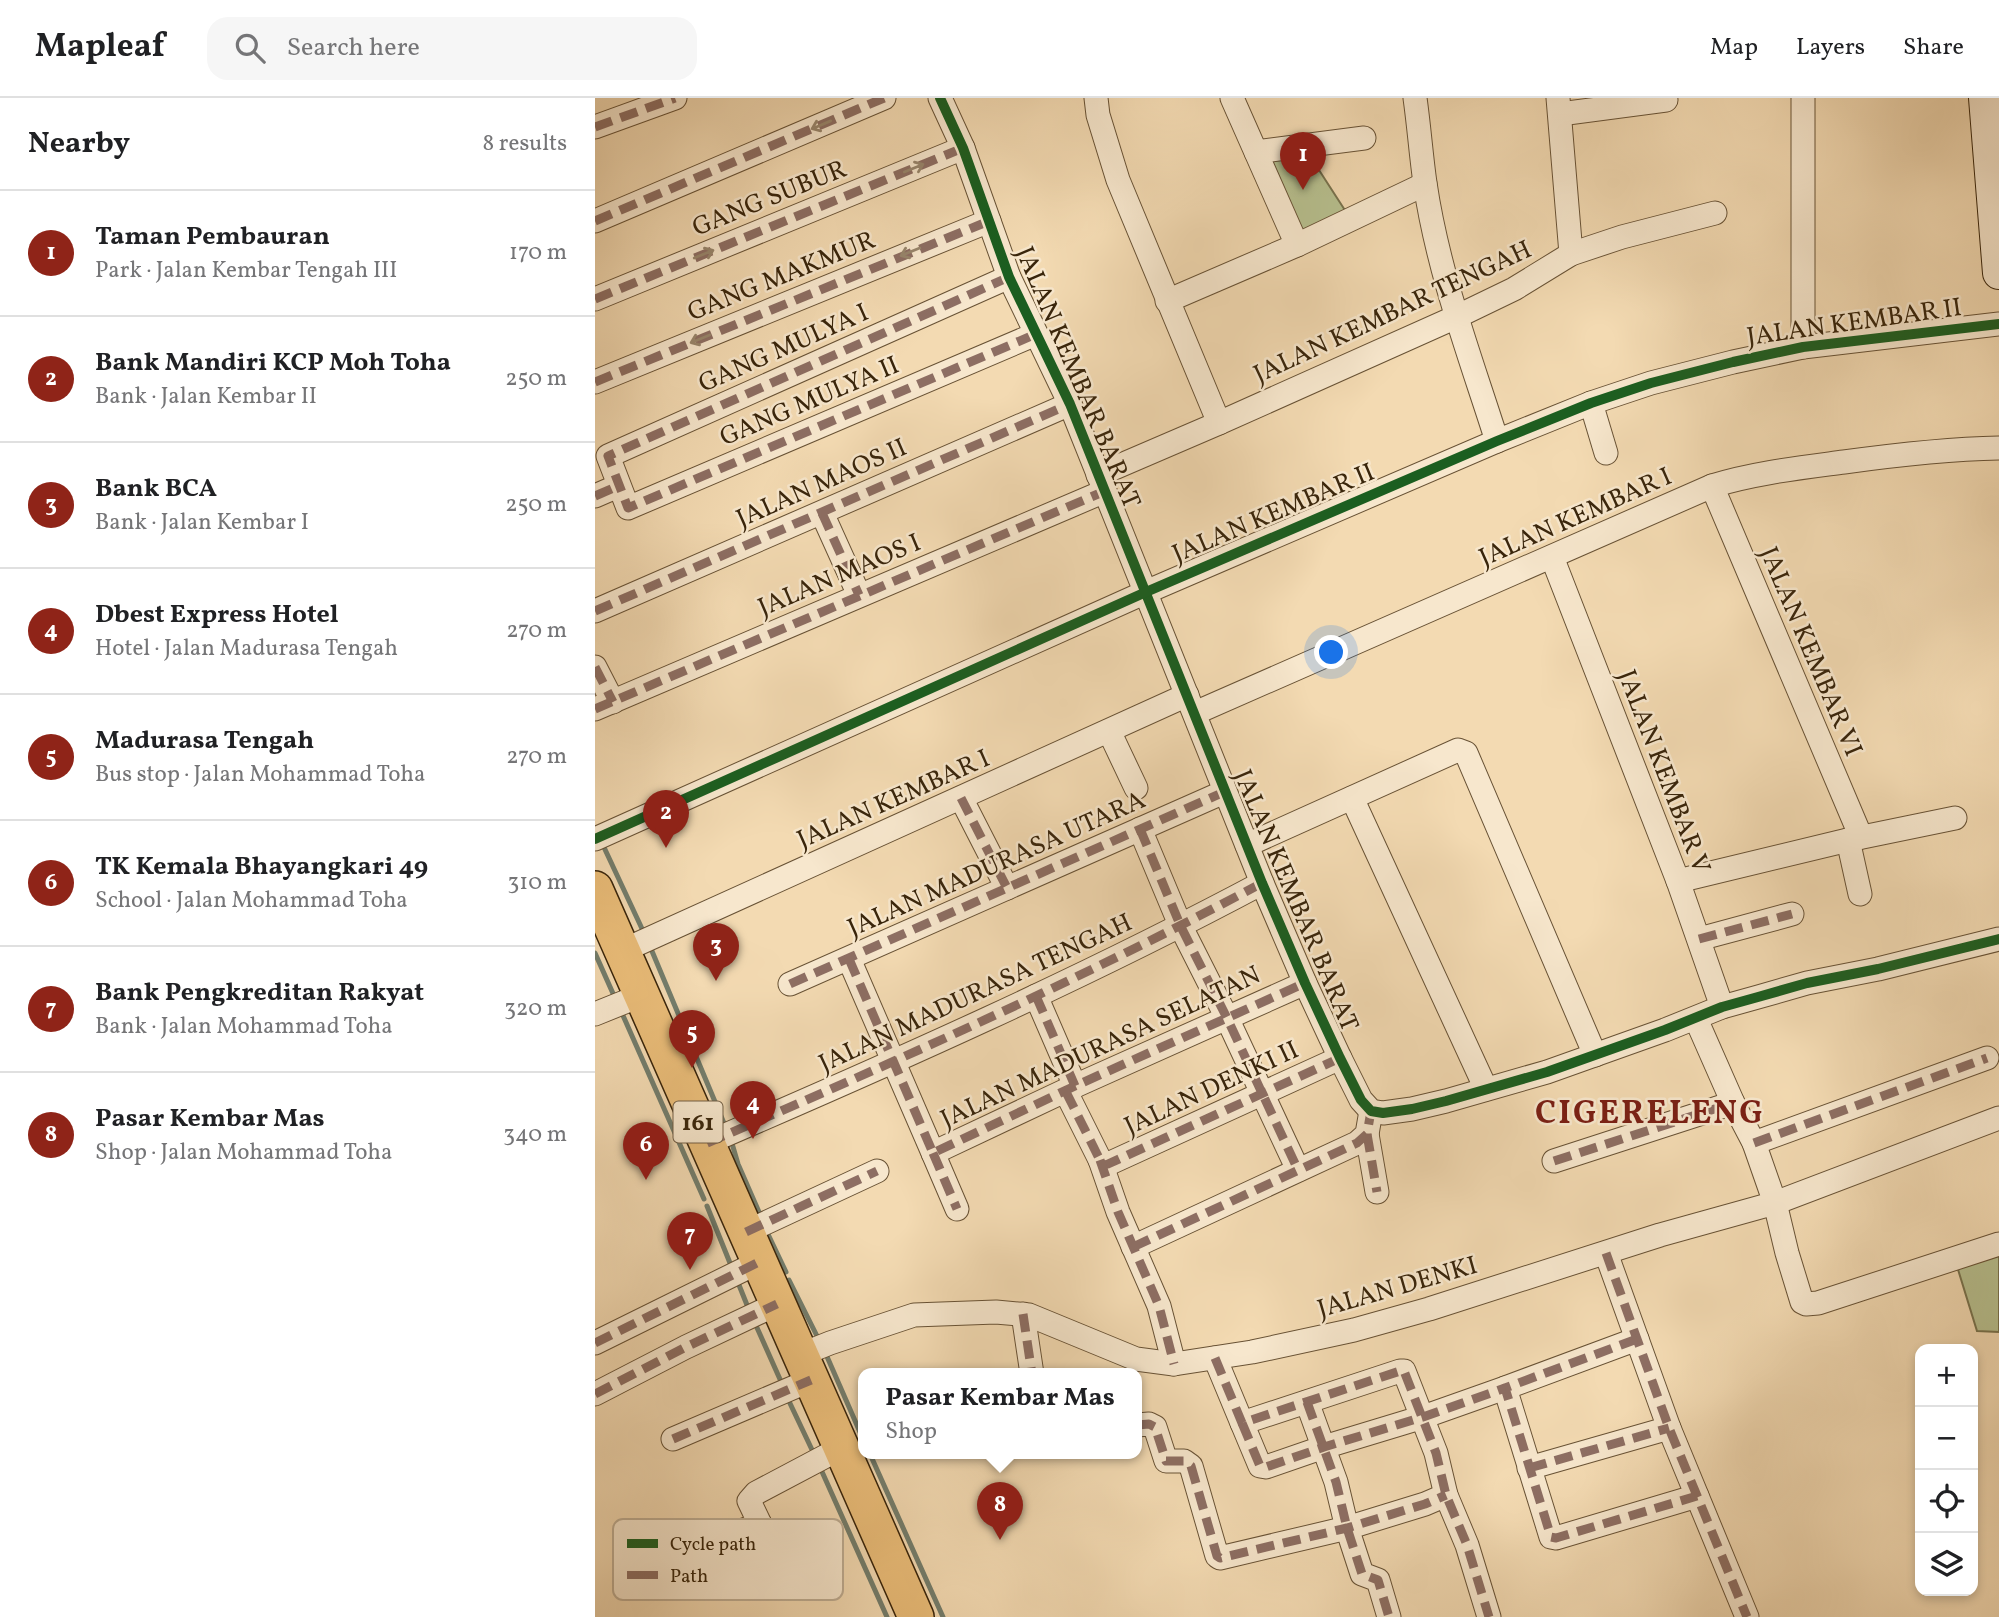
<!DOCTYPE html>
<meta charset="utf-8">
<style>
body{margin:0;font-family:Vollkorn,serif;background:#f6f6f6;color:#202124}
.controls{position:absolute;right:21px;bottom:21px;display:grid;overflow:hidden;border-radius:14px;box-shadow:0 4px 10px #0003}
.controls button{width:63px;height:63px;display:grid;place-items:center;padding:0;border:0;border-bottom:2px solid #e0e0e0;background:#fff;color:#202124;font:35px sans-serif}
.you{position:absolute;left:737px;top:555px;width:24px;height:24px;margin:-18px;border:5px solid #fff;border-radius:50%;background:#1a73e8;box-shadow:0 0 0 10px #1a73e833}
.badge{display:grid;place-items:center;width:46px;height:46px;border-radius:50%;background:#8f2418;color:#fff;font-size:23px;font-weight:700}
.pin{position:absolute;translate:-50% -58px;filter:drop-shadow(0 2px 4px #0008)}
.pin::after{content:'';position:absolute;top:37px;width:24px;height:21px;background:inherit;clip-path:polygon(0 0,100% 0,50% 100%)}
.popup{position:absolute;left:263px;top:1270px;width:284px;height:91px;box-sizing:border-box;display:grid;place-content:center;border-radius:14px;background:#fff;filter:drop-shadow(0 2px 5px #0005);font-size:23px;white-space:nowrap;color:#757577}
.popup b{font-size:26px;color:#202124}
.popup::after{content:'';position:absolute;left:50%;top:100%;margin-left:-14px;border:14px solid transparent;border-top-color:#fff}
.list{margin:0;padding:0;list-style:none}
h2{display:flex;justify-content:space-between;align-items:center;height:91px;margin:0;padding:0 28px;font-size:30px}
h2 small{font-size:23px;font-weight:400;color:#757577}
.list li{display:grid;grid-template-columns:46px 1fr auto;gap:21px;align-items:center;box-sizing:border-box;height:126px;padding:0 28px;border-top:2px solid #e0e0e0}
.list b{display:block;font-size:26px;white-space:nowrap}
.list p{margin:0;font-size:23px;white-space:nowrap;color:#757577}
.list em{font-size:23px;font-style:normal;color:#757577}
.icon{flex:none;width:38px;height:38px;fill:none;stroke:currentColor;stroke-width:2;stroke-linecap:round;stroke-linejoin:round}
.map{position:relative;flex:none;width:1404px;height:1519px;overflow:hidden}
header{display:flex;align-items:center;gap:42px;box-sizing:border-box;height:98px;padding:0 35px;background:#fff;border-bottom:2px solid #e0e0e0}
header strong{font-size:33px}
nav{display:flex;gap:38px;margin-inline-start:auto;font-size:24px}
.search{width:490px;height:63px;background:#f6f6f6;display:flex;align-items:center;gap:18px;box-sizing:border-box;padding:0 24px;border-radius:21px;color:#757577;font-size:26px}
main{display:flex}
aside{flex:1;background:#fff}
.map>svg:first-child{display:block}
.green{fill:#b7c08f;stroke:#78724d;stroke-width:2}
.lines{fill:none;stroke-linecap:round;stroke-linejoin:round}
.stream{stroke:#747e6d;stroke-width:5}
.street-casing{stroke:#685235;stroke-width:25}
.secondary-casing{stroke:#39250b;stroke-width:34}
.primary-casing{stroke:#39250b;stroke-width:38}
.street{stroke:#f7e7cd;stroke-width:23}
.secondary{stroke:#f7e7cd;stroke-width:32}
.primary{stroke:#eabd79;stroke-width:35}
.quiet{stroke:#8d6e63;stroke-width:9;stroke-dasharray:18 9;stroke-linecap:butt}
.cycleway-casing{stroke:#f7e7cd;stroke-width:15}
.cycleway{stroke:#1b5e20;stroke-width:10}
.oneway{stroke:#98866c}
.labels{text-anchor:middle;stroke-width:5;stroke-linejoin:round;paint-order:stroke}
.shield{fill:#f7e7cd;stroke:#725f45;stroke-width:2}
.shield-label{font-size:24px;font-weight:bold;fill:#39250b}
.street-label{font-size:26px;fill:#39250b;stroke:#f7e7cd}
.district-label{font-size:33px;font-weight:bold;letter-spacing:2px;fill:#7a1f14;stroke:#f7e7cd}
.key{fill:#f7e7cd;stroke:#bead93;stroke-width:2}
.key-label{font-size:19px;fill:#39250b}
</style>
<header>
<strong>Mapleaf</strong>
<div class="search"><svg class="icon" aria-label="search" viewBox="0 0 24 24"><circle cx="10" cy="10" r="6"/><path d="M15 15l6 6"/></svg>Search here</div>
<nav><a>Map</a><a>Layers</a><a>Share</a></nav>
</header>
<main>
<aside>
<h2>Nearby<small>8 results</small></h2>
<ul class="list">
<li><span class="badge">1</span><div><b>Taman Pembauran</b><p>Park · Jalan Kembar Tengah III</p></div><em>170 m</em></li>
<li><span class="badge">2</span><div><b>Bank Mandiri KCP Moh Toha</b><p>Bank · Jalan Kembar II</p></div><em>250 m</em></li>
<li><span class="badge">3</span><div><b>Bank BCA</b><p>Bank · Jalan Kembar I</p></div><em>250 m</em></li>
<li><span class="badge">4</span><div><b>Dbest Express Hotel</b><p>Hotel · Jalan Madurasa Tengah</p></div><em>270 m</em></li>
<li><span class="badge">5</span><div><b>Madurasa Tengah</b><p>Bus stop · Jalan Mohammad Toha</p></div><em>270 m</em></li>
<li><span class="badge">6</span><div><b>TK Kemala Bhayangkari 49</b><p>School · Jalan Mohammad Toha</p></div><em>310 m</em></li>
<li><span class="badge">7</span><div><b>Bank Pengkreditan Rakyat</b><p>Bank · Jalan Mohammad Toha</p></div><em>320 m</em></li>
<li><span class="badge">8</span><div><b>Pasar Kembar Mas</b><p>Shop · Jalan Mohammad Toha</p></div><em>340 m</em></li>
</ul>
</aside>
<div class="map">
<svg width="1404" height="1519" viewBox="0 0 1404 1519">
<rect width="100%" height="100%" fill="#f3dab2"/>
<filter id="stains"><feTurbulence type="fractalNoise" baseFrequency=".00286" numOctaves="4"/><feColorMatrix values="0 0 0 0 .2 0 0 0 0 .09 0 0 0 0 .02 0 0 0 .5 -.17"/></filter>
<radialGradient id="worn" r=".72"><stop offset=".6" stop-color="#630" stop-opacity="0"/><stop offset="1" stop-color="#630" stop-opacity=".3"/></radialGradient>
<g class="green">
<polygon points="713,55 755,120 704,144 667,64"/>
<polygon points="1404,1150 1404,1234 1382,1233 1361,1165"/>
</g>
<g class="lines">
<g class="stream">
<polyline points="7,745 49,835"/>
<polyline points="54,846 131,1030"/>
<polyline points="0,855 20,900"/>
<polyline points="26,913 109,1101"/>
<polyline points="136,1042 143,1066 167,1121"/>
<polyline points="112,1108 137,1170"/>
<polyline points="171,1132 191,1174"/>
<polyline points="142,1182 154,1212"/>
<polyline points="194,1182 224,1242"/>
<polyline points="159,1223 188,1288"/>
<polyline points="230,1254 268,1341"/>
<polyline points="192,1299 219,1356"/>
<polyline points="275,1356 348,1519"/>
<polyline points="224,1367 292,1519"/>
</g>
<g class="street-casing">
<g id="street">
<polyline points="345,0 368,50 414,179 475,306 667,785 710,885 745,960 766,1002 776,1013 788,1015 817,1011 851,1003 952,974 1070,932 1127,909 1163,899 1212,885 1283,871 1404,841"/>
<polyline points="501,0 503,17 523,82 624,325"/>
<polyline points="637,0 702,147"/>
<path d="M820,0c4,28 6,57 10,85 13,89 45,173 72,258"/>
<polyline points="963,0 976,156"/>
<polyline points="965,16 1071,2"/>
<polyline points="0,29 80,0"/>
<polyline points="661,54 769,40"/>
<polyline points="0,123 289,0"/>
<polyline points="414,179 13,358 33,410 441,236"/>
<polyline points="0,201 368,50"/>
<polyline points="572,203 702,147 830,86"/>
<polyline points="1208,249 1208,0"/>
<polyline points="0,284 394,123"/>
<polyline points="996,305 1011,355"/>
<polyline points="503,377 624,325 861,219 919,191 976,156 1027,139 1120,115"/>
<polyline points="1117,388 1266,739"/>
<polyline points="0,398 23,388"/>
<polyline points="227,415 264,497"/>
<polyline points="957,459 1083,783 1127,909"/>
<polyline points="0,513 475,306"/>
<polyline points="0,569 18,604"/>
<polyline points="0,611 510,393"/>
<path d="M600,615l517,-227c42,-13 87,-18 132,-24 51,-7 103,-13 155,-14"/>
<polyline points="514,633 541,690"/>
<polyline points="366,700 412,790"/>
<polyline points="757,700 891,991"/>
<polyline points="545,731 586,829 632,920 703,1072"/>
<polyline points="0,741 551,494 902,343 996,305 1056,285 1138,264 1208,249 1404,226"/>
<polyline points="1253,742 1265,796"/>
<polyline points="652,747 863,652 871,655 1000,957"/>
<polyline points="1083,783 1253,742 1360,720"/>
<polyline points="1104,841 1197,816"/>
<polyline points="27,853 592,597"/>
<polyline points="254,861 338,1055 480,988 710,885"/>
<polyline points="195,886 629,694"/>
<polyline points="441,898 480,988"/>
<polyline points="0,916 47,897"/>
<polyline points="1101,921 1138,1005 1159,1045 1180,1105 1192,1155 1207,1204 1211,1206 1223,1205 1404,1146"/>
<polyline points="471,994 505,1062 509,1067 513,1066 745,960"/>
<polyline points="772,1036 782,1094"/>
<path d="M112,1045c188,-81 375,-164 555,-260"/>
<polyline points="1159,1045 1392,960"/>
<polyline points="338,1055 362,1111"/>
<polyline points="505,1062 523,1114 564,1208 579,1266"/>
<polyline points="959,1063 1138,1005"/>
<polyline points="151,1134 282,1073"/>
<polyline points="538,1149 762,1045 772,1036 776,1013"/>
<polyline points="1011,1155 1074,1330 1152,1519"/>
<polyline points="428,1216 437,1276"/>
<polyline points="1042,1241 910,1290 956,1439 961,1440 1102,1398"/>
<polyline points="0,1245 164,1164"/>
<polyline points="205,1257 235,1245 319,1217 401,1214 434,1217 541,1261 579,1266 657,1254 759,1232 834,1211 1065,1137 1180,1105 1404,1020"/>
<polyline points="620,1260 647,1325 805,1273 809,1273 841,1355 851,1397 872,1447 894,1519"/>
<polyline points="0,1296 91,1249 182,1206"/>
<polyline points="712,1304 741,1384 752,1430 767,1476 783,1482 794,1519"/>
<polyline points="647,1325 665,1368 671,1369 729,1349 828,1319 910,1290"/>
<polyline points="542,1327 554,1326 560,1329 571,1363 589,1363 596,1368 622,1458 625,1460 752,1430 830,1406 851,1397"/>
<polyline points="78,1341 216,1282"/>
<polyline points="934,1370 1074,1330"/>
<polyline points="165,1426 180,1463"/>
<polyline points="81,1449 143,1434 165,1426 154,1403 161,1395 246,1350"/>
</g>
</g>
<g class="secondary-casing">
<polyline id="secondary" points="1390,0 1404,175"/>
</g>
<g class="primary-casing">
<polyline id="primary" points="0,791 321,1519"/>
</g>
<use href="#street" class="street"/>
<use href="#secondary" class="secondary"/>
<use href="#primary" class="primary"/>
<g class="quiet">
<polyline points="0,29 80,0"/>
<polyline points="0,123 289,0"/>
<polyline points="414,179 13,358 33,410 441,236"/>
<polyline points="0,201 368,50"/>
<polyline points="0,284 394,123"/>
<polyline points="0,398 23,388"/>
<polyline points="227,415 264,497"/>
<polyline points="0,513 475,306"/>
<polyline points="0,569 18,604"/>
<polyline points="0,611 510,393"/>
<polyline points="366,700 412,790"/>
<polyline points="545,731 586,829 632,920 703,1072"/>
<polyline points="1104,841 1197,816"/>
<polyline points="254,861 338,1055 480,988 710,885"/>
<polyline points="195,886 629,694"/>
<polyline points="441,898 480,988"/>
<polyline points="471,994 505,1062 509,1067 513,1066 745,960"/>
<polyline points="772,1036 782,1094"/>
<path d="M112,1045c188,-81 375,-164 555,-260"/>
<polyline points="1159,1045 1392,960"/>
<polyline points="338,1055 362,1111"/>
<polyline points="505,1062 523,1114 564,1208 579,1266"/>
<polyline points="959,1063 1138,1005"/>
<polyline points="151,1134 282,1073"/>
<polyline points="538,1149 762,1045 772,1036 776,1013"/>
<polyline points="1011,1155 1074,1330 1152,1519"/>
<polyline points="428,1216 437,1276"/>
<polyline points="1042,1241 910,1290 956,1439 961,1440 1102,1398"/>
<polyline points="0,1245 164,1164"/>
<polyline points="620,1260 647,1325 805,1273 809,1273 841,1355 851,1397 872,1447 894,1519"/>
<polyline points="0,1296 91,1249 182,1206"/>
<polyline points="712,1304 741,1384 752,1430 767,1476 783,1482 794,1519"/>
<polyline points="647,1325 665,1368 671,1369 729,1349 828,1319 910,1290"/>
<polyline points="542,1327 554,1326 560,1329 571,1363 589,1363 596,1368 622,1458 625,1460 752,1430 830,1406 851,1397"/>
<polyline points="78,1341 216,1282"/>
<polyline points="934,1370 1074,1330"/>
</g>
<g class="cycleway-casing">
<g id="cycleway">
<polyline points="345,0 368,50 414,179 475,306 667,785 710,885 745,960 766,1002 776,1013 788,1015 817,1011 851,1003 952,974 1070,932 1127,909 1163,899 1212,885 1283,871 1404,841"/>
<polyline points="0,741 551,494 902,343 996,305 1056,285 1138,264 1208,249 1404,226"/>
</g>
</g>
<use href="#cycleway" class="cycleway"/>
</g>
<defs><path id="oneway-shaft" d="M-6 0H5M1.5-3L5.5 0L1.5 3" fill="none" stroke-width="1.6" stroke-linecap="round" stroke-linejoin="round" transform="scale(1.75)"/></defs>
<g class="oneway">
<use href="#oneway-shaft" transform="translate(226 27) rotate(157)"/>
<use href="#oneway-shaft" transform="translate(319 70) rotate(-22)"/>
<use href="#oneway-shaft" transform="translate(315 154) rotate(158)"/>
<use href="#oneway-shaft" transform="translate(109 156) rotate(-22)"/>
<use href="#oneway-shaft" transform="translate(105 241) rotate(158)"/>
</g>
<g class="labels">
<rect class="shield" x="78.5" y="1003.5" width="49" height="41" rx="5"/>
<g class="shield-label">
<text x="103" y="1032">161</text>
</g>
<g class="street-label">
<text transform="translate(174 99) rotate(-22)" y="9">GANG SUBUR</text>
<text transform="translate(186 177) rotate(-22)" y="9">GANG MAKMUR</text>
<text transform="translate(797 213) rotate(-25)" y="9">JALAN KEMBAR TENGAH</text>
<text transform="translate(1259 223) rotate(-8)" y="9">JALAN KEMBAR II</text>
<text transform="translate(188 249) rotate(-24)" y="9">GANG MULYA I</text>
<text transform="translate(484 279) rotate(67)" y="9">JALAN KEMBAR BARAT</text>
<text transform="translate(214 302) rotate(-23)" y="9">GANG MULYA II</text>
<text transform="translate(226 384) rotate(-24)" y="9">JALAN MAOS II</text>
<text transform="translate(678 414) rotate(-23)" y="9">JALAN KEMBAR II</text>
<text transform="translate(980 418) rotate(-24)" y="9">JALAN KEMBAR I</text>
<text transform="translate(244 476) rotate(-23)" y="9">JALAN MAOS I</text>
<text transform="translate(1217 553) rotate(67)" y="9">JALAN KEMBAR VI</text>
<text transform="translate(1070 673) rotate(69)" y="9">JALAN KEMBAR V</text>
<text transform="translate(298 700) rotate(-24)" y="9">JALAN KEMBAR I</text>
<text transform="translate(401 765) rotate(-24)" y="9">JALAN MADURASA UTARA</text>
<text transform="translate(702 802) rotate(67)" y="9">JALAN KEMBAR BARAT</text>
<text transform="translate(380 894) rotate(-25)" y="9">JALAN MADURASA TENGAH</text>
<text transform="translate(505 948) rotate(-25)" y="9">JALAN MADURASA SELATAN</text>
<text transform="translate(616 989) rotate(-25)" y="9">JALAN DENKI II</text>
<text transform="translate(802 1188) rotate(-16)" y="9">JALAN DENKI</text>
</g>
<g class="district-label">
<text x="1055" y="1025">CIGERELENG</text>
</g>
</g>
<rect x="18" y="1421" width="230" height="81" rx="10" class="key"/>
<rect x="32" y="1441" width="31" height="9" fill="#1b5e20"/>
<rect x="32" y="1473" width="31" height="8" fill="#8d6e63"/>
<g class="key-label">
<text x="75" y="1452">Cycle path</text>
<text x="75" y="1484">Path</text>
</g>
<rect width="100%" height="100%" filter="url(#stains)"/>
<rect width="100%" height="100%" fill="url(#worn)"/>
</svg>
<div class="controls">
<button>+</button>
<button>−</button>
<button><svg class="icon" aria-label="locate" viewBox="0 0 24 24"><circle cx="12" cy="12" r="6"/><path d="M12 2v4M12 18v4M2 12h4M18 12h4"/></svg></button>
<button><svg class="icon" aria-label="layers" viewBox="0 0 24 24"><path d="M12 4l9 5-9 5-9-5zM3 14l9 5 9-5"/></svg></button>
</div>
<div class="you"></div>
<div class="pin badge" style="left:708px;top:92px">1</div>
<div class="pin badge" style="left:71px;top:750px">2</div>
<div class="pin badge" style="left:121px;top:883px">3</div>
<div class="pin badge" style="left:158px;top:1041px">4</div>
<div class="pin badge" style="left:97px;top:970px">5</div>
<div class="pin badge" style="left:51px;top:1082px">6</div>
<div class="pin badge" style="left:95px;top:1172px">7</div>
<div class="pin badge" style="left:405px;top:1442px">8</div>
<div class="popup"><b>Pasar Kembar Mas</b>Shop</div>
</div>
</main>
